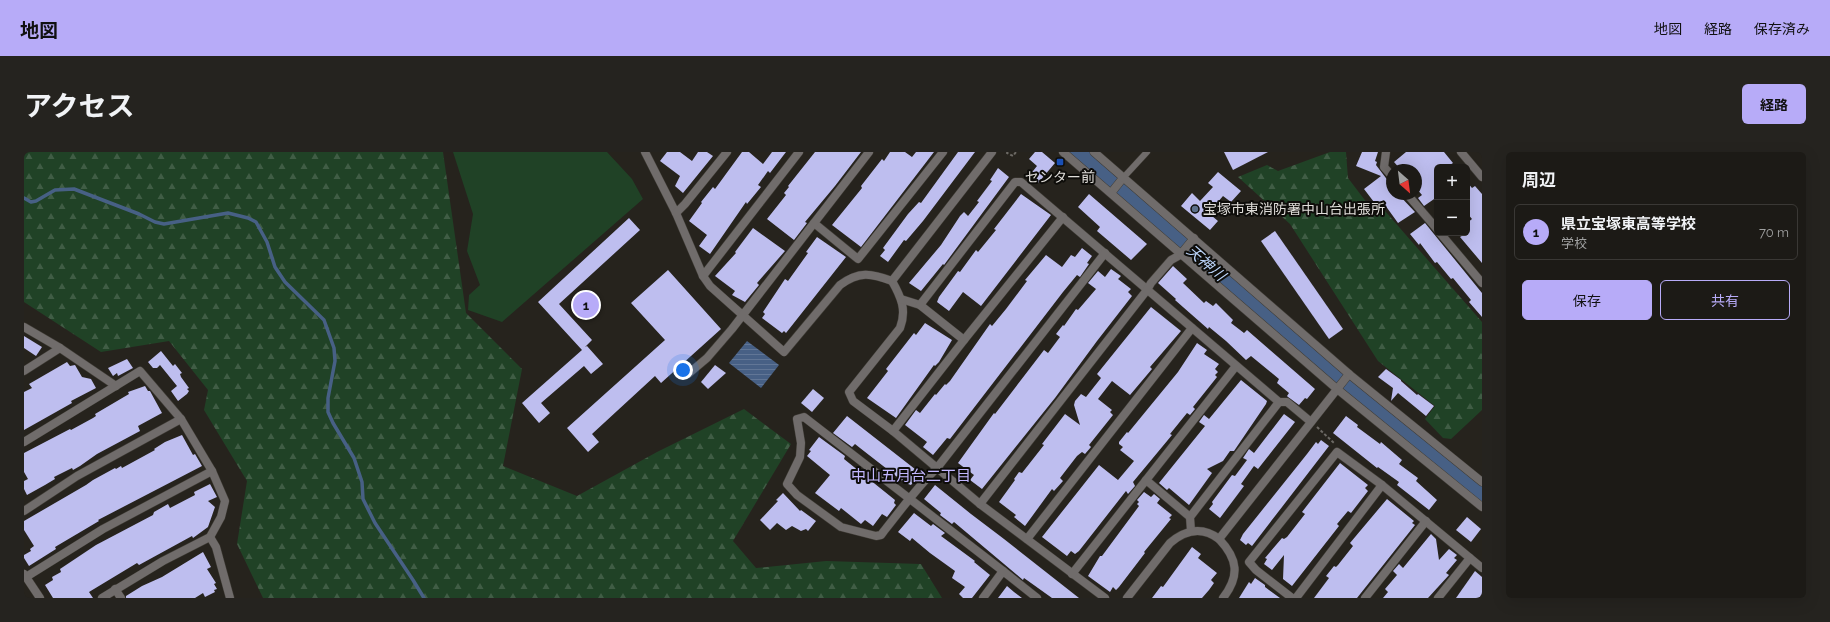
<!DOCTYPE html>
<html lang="ja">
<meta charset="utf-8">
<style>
body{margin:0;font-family:Raleway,"Noto Sans JP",sans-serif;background:#25231f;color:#f1f3f6}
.controls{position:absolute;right:12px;top:12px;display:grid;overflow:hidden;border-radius:6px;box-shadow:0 4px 16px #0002}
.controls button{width:36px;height:36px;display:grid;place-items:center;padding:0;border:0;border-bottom:1px solid #3a3835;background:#1c1a16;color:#f1f3f6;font:20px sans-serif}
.compass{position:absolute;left:1362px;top:12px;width:36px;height:36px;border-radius:50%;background:#1c1a16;box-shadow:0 4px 16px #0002;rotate:152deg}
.you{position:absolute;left:659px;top:218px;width:14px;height:14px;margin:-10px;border:3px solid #fff;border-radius:50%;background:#1a73e8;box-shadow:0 0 0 6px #1a73e833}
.badge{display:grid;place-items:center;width:26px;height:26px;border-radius:50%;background:#b7abf8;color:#111;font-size:13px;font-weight:700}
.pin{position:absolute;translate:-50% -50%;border:2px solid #fff;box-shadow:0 1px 4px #0006}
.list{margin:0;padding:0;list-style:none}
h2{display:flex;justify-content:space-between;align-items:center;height:52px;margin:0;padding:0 16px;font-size:17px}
h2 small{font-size:13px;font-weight:400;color:#a0a1a1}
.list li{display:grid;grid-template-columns:26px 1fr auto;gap:12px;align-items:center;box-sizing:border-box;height:56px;margin:0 8px 8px;padding:0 8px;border:1px solid #3a3835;border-radius:6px}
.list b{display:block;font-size:15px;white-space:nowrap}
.list p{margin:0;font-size:13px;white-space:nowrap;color:#a0a1a1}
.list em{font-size:13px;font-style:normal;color:#a0a1a1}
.actions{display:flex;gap:8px;padding:12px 16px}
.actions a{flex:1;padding:9px 0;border:1px solid #b7abf8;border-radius:6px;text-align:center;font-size:14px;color:#b7abf8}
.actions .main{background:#b7abf8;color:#111}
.map{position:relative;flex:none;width:1458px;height:446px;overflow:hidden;border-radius:6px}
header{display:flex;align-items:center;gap:24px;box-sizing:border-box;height:56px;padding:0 20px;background:#b7abf8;color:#111}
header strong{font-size:19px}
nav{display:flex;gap:22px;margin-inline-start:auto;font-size:14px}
.intro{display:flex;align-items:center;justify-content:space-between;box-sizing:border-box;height:96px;padding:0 24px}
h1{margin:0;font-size:28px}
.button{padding:10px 18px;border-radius:6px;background:#b7abf8;color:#111;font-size:14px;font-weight:700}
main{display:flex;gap:24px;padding:0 24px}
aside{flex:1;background:#1c1a16;border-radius:6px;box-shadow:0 4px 16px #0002}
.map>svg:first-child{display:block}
.forest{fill:url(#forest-firs)}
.garden{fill:#204226}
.water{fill:url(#water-rules)}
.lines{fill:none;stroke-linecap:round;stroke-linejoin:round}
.stream{stroke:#476085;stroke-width:3.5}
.river{stroke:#476085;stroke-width:20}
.building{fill:#bebeef}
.service-casing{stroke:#403d37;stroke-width:7}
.minor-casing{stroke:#403d37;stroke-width:9}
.tertiary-casing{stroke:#403d37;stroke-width:9}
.path{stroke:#6c6964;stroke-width:2;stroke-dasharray:3 2;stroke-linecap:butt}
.service{stroke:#706c6b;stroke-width:6}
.minor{stroke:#706c6b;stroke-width:8}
.tertiary{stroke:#706c6b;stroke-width:8}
.transit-dot{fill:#1a4fb4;stroke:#0e0d0a;stroke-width:1.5}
.service-dot{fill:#5c6f8a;stroke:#0e0d0a;stroke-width:1.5}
.labels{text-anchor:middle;stroke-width:4;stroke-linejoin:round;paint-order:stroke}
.poi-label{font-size:14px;fill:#dfddd9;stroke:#0e0d0a}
.water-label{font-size:15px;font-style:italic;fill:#bad3f8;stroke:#0e0d0a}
.neighbourhood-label{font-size:15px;fill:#c2b7ff;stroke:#0e0d0a}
</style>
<header>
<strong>地図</strong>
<nav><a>地図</a><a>経路</a><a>保存済み</a></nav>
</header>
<div class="intro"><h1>アクセス</h1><a class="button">経路</a></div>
<main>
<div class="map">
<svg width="1458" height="446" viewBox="0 0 1458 446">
<defs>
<pattern id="forest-firs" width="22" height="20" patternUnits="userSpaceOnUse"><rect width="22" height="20" fill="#204226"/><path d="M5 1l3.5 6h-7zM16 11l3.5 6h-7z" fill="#405d45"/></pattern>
<pattern id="water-rules" width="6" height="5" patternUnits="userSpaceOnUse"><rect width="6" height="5" fill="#476085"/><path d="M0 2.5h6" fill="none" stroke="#617696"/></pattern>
</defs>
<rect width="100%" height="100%" fill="#26231d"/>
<g class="forest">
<polygon points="0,0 419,0 442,161 498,217 479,314 553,344 633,300 720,257 767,292 709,389 732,416 802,409 897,412 918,446 239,446 213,392 223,329 180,258 184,238 145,189 77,200 0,150"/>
<polygon points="1306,0 1322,0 1324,26 1353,64 1361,59 1458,170 1458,258 1427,287 1419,286 1401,267 1411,254 1354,209 1266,72 1214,25 1243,13 1254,19"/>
</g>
<polygon class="garden" points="429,0 583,0 608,27 619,47 478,170 444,158 445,143 456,133 443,99 449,62"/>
<polygon class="water" points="723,189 755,213 737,236 705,211"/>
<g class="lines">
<polyline class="stream" points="0,46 7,50 12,49 31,38 50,37 115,62 131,70 140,72 204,61 224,66 232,70 243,90 251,115 261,130 300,168 310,196 311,209 304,246 304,260 309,271 330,306 338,330 339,347 351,371 389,428 400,446"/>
<g class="river">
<polyline points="1053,0 1311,222"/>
<polyline points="1327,236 1458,341"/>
</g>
</g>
<g class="building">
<polygon points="643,0 656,0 668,9 674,0 683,0 689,4 659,41 651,34 656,24 636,9"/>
<polygon points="718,0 725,0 739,12 748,0 762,0 746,21 744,19 734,33 737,35 723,52 722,50 686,102 675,94 683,83 665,69 678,51 677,50 689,35 691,37"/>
<polygon points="791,0 837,0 811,34 781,70 783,71 770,88 743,67 762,43 760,41 765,35 764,34"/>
<polygon points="866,0 881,0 888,5 892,0 910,0 837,95 808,73 838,36 837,34 858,7 860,9"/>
<polygon points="934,0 951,0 899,69 882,89 880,88 864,110 856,104 861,98 859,96 884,62 895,50 897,51"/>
<polygon points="1011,0 1018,0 1031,11 1014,31 1005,24 1013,14 1005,7"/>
<polygon points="1200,0 1244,0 1209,18"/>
<polygon points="1338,0 1354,0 1351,9 1353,10 1352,13 1368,34 1368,42 1374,42 1391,60 1374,71 1361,53 1356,58 1340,37 1357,24 1332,14"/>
<polygon points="1382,0 1420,0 1429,11 1423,15 1413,15 1413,45 1400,54 1394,46 1398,43 1392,36 1392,18 1377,18 1370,10"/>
<polygon points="974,16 985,25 920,113 919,112 897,139 885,131 917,93 936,64 940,60 944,64 955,50 953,49 968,29 966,28"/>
<polygon points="1194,20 1217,39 1207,50 1199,44 1187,58 1190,61 1188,64 1194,69 1186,78 1157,54 1168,41 1176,49 1189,35 1184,31"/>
<polygon points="1443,30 1448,36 1451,34 1458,42 1458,111 1436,85 1443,81 1443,71 1448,67 1443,61"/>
<polygon points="997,42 1027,63 957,154 939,140 925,159 913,150 915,145 934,119 936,120 952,98 954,100 972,78 970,77"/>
<polygon points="1065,42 1123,92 1107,108 1073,79 1076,75 1054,55"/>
<polygon points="605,66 616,78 535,152 568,188 561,195 563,194 579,212 567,222 560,214 517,251 526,261 515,271 498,251 558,198 514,150"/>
<polygon points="1401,71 1458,141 1458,165 1445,150 1447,148 1429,126 1427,127 1413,110 1411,111 1396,91 1395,93 1386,82"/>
<polygon points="729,76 761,99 733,131 735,133 721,150 708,143 711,139 691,124 712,101 711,100"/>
<polygon points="1251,79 1319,177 1305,187 1237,89"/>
<polygon points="793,85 822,105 762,181 760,179 758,181 738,166 741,162 739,160 761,127 764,129 784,101 782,100"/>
<polygon points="1058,96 1068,104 1063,111 1065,112 1056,125 1053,123 1039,140 926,287 923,286 909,303 899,295 903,290 881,273 892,258 896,261 911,242 912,243 921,232 922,233 926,229 966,172 968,174 982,157 1003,129 1001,128 1022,103 1038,115 1047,103 1051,105"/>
<polygon points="1149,114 1163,127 1159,131 1180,151 1182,149 1189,154 1192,151 1209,168 1207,171 1220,181 1223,178 1291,237 1283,247 1281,246 1275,253 1264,245 1263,244 1265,241 1253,231 1255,227 1227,204 1222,208 1202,189 1185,175 1184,177 1151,148 1152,147 1134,131"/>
<polygon points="1087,117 1097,124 1094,127 1107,137 1104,140 1108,144 1073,189 1031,246 958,337 946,328 950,323 934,311 970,261 971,262 1020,198 1024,201 1036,185 1032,182 1039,173 1040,174 1052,157 1054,158 1072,137 1064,131 1074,119 1081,125"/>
<polygon points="644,118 697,177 637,231 631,224 568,282 575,290 564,300 543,276 641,188 607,151"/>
<polygon points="1127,155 1157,179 1126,215 1128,217 1106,243 1088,229 1074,247 1088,258 1086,260 1089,263 1065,293 1067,295 1061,302 1058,300 1053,304 1036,326 1039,329 1030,339 1028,337 1001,374 990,365 992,363 975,350 991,328 990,327 995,320 998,321 1020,293 1018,292 1041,262 1056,273 1050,253 1051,249 1057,242 1062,245 1077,226 1073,222"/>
<polygon points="901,171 928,188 915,210 911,214 910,213 872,266 843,246 864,219 862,217 890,181 892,183"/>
<polygon points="0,184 18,195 12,204 0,196"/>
<polygon points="1173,191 1183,198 1180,202 1195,212 1191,217 1194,220 1191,223 1193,225 1169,255 1171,257 1166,263 1163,261 1146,282 1148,283 1109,330 1111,334 1104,342 1102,339 1055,399 1051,402 1047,399 1043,404 1018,385 1075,313 1094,328 1110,309 1096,298 1099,295 1095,292 1095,290 1103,280 1104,281 1154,220"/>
<polygon points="137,199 149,214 151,212 158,221 156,222 157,225 165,236 163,237 165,239 163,242 154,249 147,239 153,234 136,213 133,216 129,216 124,210"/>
<polygon points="103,207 109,216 94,224 93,221 89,224 84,216"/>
<polygon points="43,210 46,214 51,213 58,225 67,227 72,236 47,249 48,251 0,278 0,240 8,236 5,232"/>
<polygon points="691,213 702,221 684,237 677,230"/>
<polygon points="1362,217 1377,228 1377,229 1393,243 1394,242 1410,254 1402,264 1374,241 1367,249 1369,236 1354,225"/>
<polygon points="1217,228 1243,249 1242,252 1210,299 1206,299 1199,309 1183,317 1188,321 1165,353 1145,336 1143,338 1135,331 1181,274 1175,270 1180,263 1185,267"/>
<polygon points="121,234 124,239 126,239 138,261 114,274 116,279 73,302 56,314 49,318 48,316 30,325 31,327 21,333 3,343 0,337 0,329 4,327 0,320 0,301 46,277 47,278 69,266 72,264 71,262 105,242 104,240"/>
<polygon points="789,237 800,246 788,260 777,251"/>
<polygon points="1260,262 1271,270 1234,317 1230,314 1217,332 1220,334 1196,366 1185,357 1189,352 1188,350 1208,323 1211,324 1223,308 1219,306 1225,297 1230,301"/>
<polygon points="823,264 896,321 887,333 881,331 836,296 831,292 828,295 809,281"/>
<polygon points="1322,264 1334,273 1333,275 1356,292 1357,290 1378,308 1375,312 1394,326 1392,329 1413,348 1405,358 1373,333 1375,330 1354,315 1353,316 1309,281"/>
<polygon points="158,283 169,303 171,302 178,314 74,368 75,369 31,395 32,397 5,414 0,406 0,403 7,399 6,397 10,394 0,378 0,369 62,333 69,328 91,316 92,317 97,314 98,316 131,298 130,297 141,290"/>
<polygon points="795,285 821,304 820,307 871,348 870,351 872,353 863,365 858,362 849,374 841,368 837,372 817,356 815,359 791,341 806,323 783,304 787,299 785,298"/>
<polygon points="1297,288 1305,294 1228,394 1224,391 1222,393 1216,388 1219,382 1283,302 1292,290 1294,292"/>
<polygon points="1316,311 1344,333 1341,336 1344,339 1327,361 1324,359 1313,372 1315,374 1268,434 1259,427 1260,403 1248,418 1240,412 1243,407 1241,406 1258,386 1260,387 1263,385 1281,362 1278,360"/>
<polygon points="186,332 193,345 184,349 191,355 184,375 169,386 168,384 115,413 113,411 65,440 69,446 29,446 21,433 29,428 28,425 37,420 36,417 72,393 129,363 130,360 144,352 146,356 171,343 170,340"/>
<polygon points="911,333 947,362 980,387 1055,446 1028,446 1000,426 999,428 930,370 928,372 916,363 917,361 900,347"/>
<polygon points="1120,340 1127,345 1130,342 1136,347 1133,351 1148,363 1145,366 1147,367 1120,400 1121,401 1095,435 1092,438 1089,435 1086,440 1064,424 1076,404 1078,404 1115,354 1113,352 1115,350 1113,348"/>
<polygon points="759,341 776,359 777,358 792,369 784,379 782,377 777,379 768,374 762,378 753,371 746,378 736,368 754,349 752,348"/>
<polygon points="1363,347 1390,369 1388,371 1391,373 1333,446 1290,446 1305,426 1302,424 1310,414 1312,415 1314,413 1329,394 1326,391"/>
<polygon points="890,361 907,374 909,372 921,381 917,384 951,409 950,410 966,423 948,446 939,446 935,442 941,435 928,426 931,419 906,401 888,386 886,389 874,380"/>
<polygon points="1443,365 1457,377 1447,390 1432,378"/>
<polygon points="1407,382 1412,387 1415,408 1425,397 1433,403 1430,406 1433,408 1422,421 1425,423 1404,446 1359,446 1364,440 1361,437 1373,423 1369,419 1375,412 1379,416"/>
<polygon points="1168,395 1177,402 1174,406 1193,421 1187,428 1190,431 1185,438 1178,446 1128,446 1137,434 1139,435"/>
<polygon points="179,400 187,415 183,417 192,431 190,432 193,437 190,438 191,440 181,445 179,441 171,446 102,446 102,444 118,434 138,425"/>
<polygon points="1451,419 1458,425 1458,446 1432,446"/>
<polygon points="1231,426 1241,433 1241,435 1256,446 1215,446 1225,430 1227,432"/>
<polygon points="983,434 990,440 998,446 974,446"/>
</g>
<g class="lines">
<g class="service-casing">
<polyline id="service" points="1099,26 1123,0"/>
</g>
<g class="minor-casing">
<g id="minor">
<path d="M621,0l31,61 27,63 7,10 74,66 56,-67c19,-14 31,-12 52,-4"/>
<path d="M968,0l-100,129c9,16 15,29 8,47l-51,64 4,9 40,30 87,73 125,94"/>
<polyline points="1362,0 1360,15 1368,24"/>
<polyline points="1437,0 1458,25"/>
<polyline points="1087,41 1099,26"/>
<polyline points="1383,42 1413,77"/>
<polyline points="652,61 661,52 703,0"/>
<polyline points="790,71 834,107 919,0"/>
<polyline points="1416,81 1458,131"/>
<polyline points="679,124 775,0"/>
<polyline points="877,147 896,153 940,188"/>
<polyline points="896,153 991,30 997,30 1255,250 1263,250 1287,270"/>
<polyline points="0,175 36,196 92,234"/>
<polyline points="0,219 36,196"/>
<polyline points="664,222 683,206 708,177 845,0"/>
<polyline points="869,279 940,188 1039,65"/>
<polyline points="0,290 116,219 157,267 188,319 201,349 197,365 186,385 139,409 78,446"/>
<polyline points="1122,328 1166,365"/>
<polyline points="956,352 1123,138 1127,131 1147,108 1156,103 1170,86"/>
<polyline points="0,359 53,324 157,267"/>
<polyline points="1167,379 1166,365 1255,250"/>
<polyline points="186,385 192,395 206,446"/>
<polyline points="1003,387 1168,176"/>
<path d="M979,419l-199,-154 -7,2 4,24 -1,14 -13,27 10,11 44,32 35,9 5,-1 3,-4c17,-21 33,-44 53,-63l168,-215"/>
<polyline points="0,422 16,446"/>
<polyline points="1048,422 1212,214"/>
<polyline points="2,425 79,377 188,319"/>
<polyline points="91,437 97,446"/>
<polyline points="959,446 979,419 1013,446"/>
<path d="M1103,446l43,-55c15,-13 32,-17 49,-4"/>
<path d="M1199,446c17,-22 15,-39 -4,-59l130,-165"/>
<polyline points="1268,446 1232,418 1225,410 1313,300 1358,333 1458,416"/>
<polyline points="1272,446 1358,333"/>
<polyline points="1341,446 1402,369"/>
<polyline points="1414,446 1446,406"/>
</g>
</g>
<g class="tertiary-casing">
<g id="tertiary">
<polyline points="1039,0 1313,237 1458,355"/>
<polyline points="1070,0 1325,222 1458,330"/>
</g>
</g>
<g class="path">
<polyline points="984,0 983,1 989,4 992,0"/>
<polyline points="1293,275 1310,291"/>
</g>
<use href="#service" class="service"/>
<use href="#minor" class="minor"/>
<use href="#tertiary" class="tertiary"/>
</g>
<rect class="transit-dot" x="1032" y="6" width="8" height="8" rx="2"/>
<circle class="service-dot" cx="1171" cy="57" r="4"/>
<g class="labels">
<g class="poi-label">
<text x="1036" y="30">センター前</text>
<text x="1179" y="62" text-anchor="start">宝塚市東消防署中山台出張所</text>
</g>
<g class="water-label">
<text transform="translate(1182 111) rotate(41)" y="5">天神川</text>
</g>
<g class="neighbourhood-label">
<text x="887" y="329">中山五月台二丁目</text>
</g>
</g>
</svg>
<div class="controls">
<button>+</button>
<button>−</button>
</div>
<svg class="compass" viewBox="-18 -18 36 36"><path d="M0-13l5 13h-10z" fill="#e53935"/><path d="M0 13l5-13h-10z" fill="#a0a1a1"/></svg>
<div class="you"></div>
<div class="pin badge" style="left:562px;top:153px">1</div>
</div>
<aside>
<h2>周辺<small></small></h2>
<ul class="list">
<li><span class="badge">1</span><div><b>県立宝塚東高等学校</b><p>学校</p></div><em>70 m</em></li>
</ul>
<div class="actions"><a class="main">保存</a><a>共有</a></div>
</aside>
</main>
